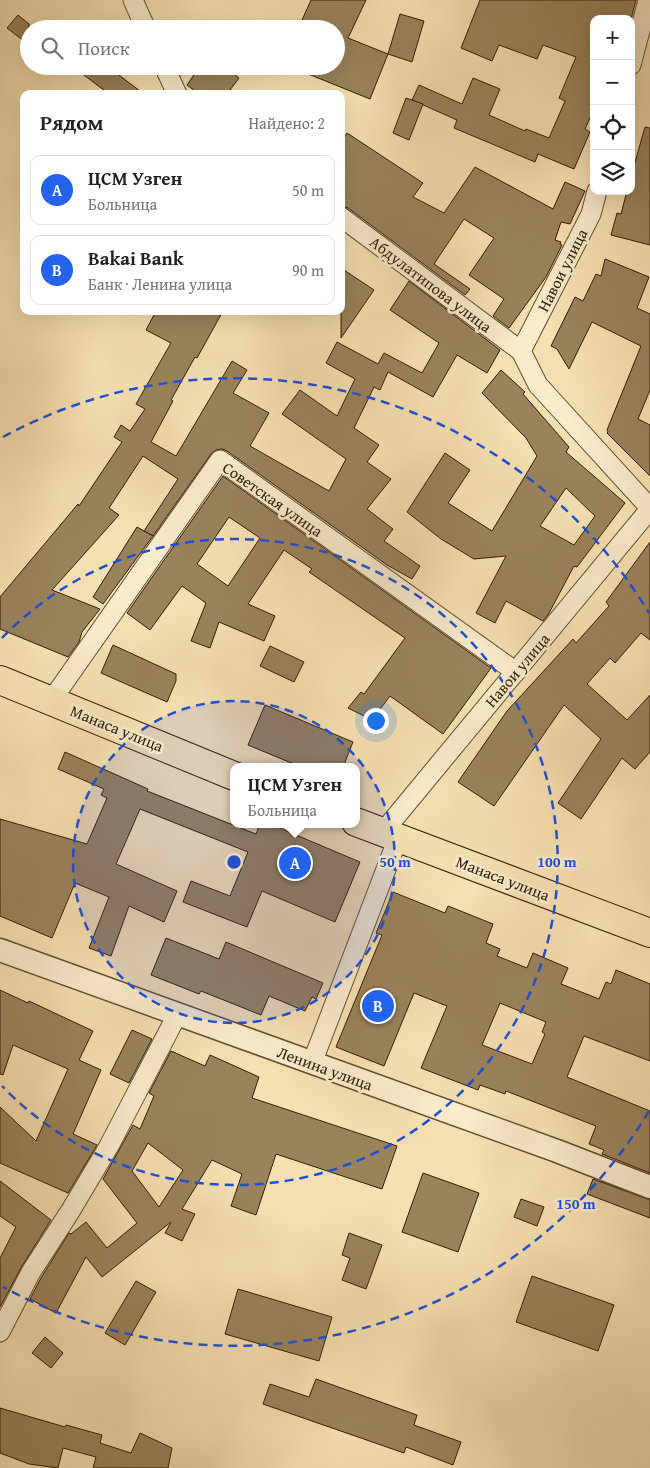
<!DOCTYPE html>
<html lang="ru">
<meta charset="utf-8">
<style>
body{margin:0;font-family:"Gentium Book Plus",serif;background:#f2f2f2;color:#222}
.controls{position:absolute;right:15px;top:15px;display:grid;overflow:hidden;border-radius:10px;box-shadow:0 5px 20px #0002}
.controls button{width:45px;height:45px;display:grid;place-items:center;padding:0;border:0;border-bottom:1px solid #e0e0e0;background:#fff;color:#222;font:25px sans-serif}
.you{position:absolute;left:375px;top:720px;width:18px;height:18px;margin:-12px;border:4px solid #fff;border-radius:50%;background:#1a73e8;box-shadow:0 0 0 8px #1a73e833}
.badge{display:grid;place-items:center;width:32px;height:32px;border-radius:50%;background:#2563eb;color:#fff;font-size:16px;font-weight:700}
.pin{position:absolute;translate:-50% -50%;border:2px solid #fff;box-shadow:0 1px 5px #0006}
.popup{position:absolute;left:230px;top:763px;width:130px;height:65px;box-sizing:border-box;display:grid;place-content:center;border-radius:10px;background:#fff;filter:drop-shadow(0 1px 4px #0005);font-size:16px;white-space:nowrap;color:#767676}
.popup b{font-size:19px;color:#222}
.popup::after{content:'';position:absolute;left:50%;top:100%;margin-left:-10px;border:10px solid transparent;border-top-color:#fff}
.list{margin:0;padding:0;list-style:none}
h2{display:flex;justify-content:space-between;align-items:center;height:65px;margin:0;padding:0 20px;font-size:21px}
h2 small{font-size:16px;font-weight:400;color:#767676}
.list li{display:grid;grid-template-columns:32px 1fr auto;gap:15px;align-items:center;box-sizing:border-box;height:70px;margin:0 10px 10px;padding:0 10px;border:1px solid #e0e0e0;border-radius:10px}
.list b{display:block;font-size:19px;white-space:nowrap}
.list p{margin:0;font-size:16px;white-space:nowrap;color:#767676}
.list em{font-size:16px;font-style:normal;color:#767676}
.icon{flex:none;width:28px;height:28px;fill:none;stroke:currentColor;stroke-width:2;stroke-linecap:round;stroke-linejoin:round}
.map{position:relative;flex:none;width:650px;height:1468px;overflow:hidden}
.search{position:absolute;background:#fff;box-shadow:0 5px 20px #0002;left:20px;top:20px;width:325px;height:55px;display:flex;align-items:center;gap:12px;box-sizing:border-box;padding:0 18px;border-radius:28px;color:#767676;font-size:19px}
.panel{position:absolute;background:#fff;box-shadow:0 5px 20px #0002;left:20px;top:90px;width:325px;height:225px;border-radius:10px}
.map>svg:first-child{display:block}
.building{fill:#99825c;stroke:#341c00;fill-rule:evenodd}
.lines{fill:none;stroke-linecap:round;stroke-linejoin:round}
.minor-casing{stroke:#644d2c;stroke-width:21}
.tertiary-casing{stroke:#644d2c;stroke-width:25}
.primary-casing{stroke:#341c00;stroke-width:30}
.minor{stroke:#f9ebcc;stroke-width:19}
.tertiary{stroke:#f9ebcc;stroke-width:22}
.primary{stroke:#f6e0b1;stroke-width:28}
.ring{fill:none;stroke:#1d4ed8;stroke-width:2.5;stroke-dasharray:9 6}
.labels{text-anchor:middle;stroke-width:5;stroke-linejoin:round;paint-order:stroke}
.street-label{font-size:16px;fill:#341c00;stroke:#f9ebcc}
.centre{fill:#1d4ed8;stroke:#f9ebcc;stroke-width:2.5}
.ring-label{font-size:15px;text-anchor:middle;font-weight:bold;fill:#1d4ed8;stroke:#f9ebcc;stroke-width:5;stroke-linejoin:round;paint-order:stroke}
</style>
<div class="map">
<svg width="650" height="1468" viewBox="0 0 650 1468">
<rect width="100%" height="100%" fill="#f6e0b1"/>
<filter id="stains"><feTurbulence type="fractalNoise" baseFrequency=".004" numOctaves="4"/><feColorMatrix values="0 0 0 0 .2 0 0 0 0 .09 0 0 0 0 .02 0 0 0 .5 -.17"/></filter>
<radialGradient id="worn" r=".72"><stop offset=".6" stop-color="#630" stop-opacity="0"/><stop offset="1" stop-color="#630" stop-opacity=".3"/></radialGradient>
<g class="building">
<polygon points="311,0 366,0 348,38 388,54 370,99 291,67 336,66 336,29 298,29"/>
<polygon points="480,0 636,0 631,19 594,19 594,109 585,129 590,132 574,169 538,154 535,162 454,128 457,120 412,100 419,85 462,104 473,78 500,89 489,115 525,131 526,129 549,138 565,101 559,98 576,57 543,45 537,59 499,45 492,61 461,48"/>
<polygon points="400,14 424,21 412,62 388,54"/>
<polygon points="18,15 29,24 29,45 7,28"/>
<polygon points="72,66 107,66 144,94 109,94"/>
<polygon points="200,66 223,66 239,78 227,94 199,94 187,85"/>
<polygon points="406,98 423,104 409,140 393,133"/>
<polygon points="645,127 650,128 650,245 611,235 617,213 621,214 627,191 631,191 631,176"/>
<polygon points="347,133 423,183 413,197 444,213 475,167 553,209 565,182 585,191 570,224 561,222 555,240 561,242 560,244 562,245 546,277 509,328 493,316 504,299 469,275 494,238 464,219 434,264 470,289 465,295 348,208 341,206 341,142"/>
<polygon points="605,259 649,277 637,308 650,314 650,390 638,419 650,425 650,476 607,433 608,432 607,430 641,346 592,322 569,369 557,349 551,346 575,297 583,301 596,274 601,276"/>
<polygon points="341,268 374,290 341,338"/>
<polygon points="409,281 500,350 487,373 457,355 433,397 388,372 380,390 374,387 354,428 379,445 367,462 391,479 367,509 393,529 384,541 420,566 412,579 387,565 227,451 222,449 216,450 211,454 153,536 144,531 178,479 143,456 109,508 119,515 52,590 100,609 82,632 79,642 68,657 0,629 0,597 78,504 79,506 122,442 114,437 121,425 130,431 145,409 136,404 171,343 146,330 156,311 223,311 197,358 195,357 171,400 173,401 151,442 176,456 232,361 247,370 233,393 269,413 250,446 329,491 346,459 282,414 300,390 337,416 355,379 326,363 337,342 378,364 384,353 422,373 439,343 390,310"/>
<path d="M501,370l24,22 -2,2 46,53 -3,5 59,51 -48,64 -3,-1 -26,49 -5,6 -37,-20 -11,22 -19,-10 30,-57 -32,3 -33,-20 -34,-27 38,-59 25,17 -22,33 44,28 45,-75 -11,-18 -44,-45zM566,488l29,28 -21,29 -34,-19z"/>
<path d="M223,476l268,192 -48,66 -53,-38 -18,24 -24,-12 13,-16 3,2 41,-56 -96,-66 3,-3 -28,-19 -36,54 27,12 -11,25 -45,-19 -9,26 -19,-7 15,-38 -24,-17 -32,44 -23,-17zM229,517l31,21 -32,48 -31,-22z"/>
<polygon points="137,527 153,536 103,604 93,597"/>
<polygon points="650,542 650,640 641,633 615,663 610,658 587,684 627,720 650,695 650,752 635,769 622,758 581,819 558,803 601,739 564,705 494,806 458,782 507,711 573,639 576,643 609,606 606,602"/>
<polygon points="113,645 176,674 176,681 167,702 101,673"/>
<polygon points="270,646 304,662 294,682 260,666"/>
<polygon points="265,705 353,742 343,767 301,767 248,745"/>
<polygon points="65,752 148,789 147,791 256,834 260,824 270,824 360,862 335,922 262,891 247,927 183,902 191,881 230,896 248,852 140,809 116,864 177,891 164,922 129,906 111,956 89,948 109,897 75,883 52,938 0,916 0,819 87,844 107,798 101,795 104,789 58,769"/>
<path d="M393,892l52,21 3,-7 45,18 -7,19 14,6 -3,7 30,12 6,-15 35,15 -7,16 38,15 7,-17 5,2 5,-14 34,14v77l-66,-25 -17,41 83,34v62l-48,-19 2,-4 -15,-6 7,-18 -90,-35 -1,3 -25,-9 -2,5 -57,-22 26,-62 -33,-13 -30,73 -48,-19 46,-112 -6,-2zM500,1003l46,19 -4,10 3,2 -13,30 -50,-19z"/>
<polygon points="166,938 219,959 226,942 323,983 316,999 312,997 305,1011 269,996 261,1015 201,991 199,994 151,975"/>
<polygon points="0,990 28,1003 29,1001 93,1031 79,1060 101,1070 73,1134 97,1145 68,1193 0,1163 0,1107 36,1141 68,1069 13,1045 3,1075 0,1074"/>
<polygon points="132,1030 152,1039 129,1083 110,1074"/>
<path d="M171,1051l34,15 5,-11 49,22 -7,21 145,48 -15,43 -106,-35 -20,61 -25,-9 11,-32 -30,-14 -30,49 13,5 -13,27 -17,-8 6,-11 -69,55 -16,-20 -30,56 -26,-14 11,-21 28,-45 2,1 15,-12 21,26 30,-25 -34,-44 30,-54 7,4 14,-33 -5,-3zM148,1143l35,27 -24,37 -27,-36z"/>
<polygon points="423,1173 479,1193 458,1252 402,1232"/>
<polygon points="593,1179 650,1200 650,1218 587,1194"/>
<polygon points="0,1181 51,1220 22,1266 0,1307 0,1258 16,1227 0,1216"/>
<polygon points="521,1199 544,1207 537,1226 514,1217"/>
<polygon points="349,1233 382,1245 366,1289 342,1280 350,1258 342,1255"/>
<polygon points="532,1276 614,1305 598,1351 516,1322"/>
<polygon points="136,1281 156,1292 125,1345 105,1333"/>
<polygon points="238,1289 332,1317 319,1361 225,1334"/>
<polygon points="45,1337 63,1353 51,1368 32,1353"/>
<polygon points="316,1379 417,1415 414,1425 461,1442 453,1465 406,1447 404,1453 263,1404 270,1384 309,1397"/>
<polygon points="0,1408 65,1427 66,1425 102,1435 100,1443 131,1453 140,1433 172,1448 168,1468 93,1468 96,1457 63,1448 58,1468 29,1464 0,1453"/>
</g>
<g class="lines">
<g class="minor-casing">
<g id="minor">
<polyline points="133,0 146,29"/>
<polyline points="631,65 648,0"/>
<polyline points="164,66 177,94"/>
<polyline points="597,191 591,214 521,351 538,385 650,508"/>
<polyline points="341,217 521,351"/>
<polyline points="51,701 220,460 516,672"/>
<polyline points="383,832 650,509"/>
<polyline points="312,1063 398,838"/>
<polyline points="0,1332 31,1272 71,1210 109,1146 177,1015"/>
</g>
</g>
<g class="tertiary-casing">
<polyline id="tertiary" points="0,950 557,1151 650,1187"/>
</g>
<g class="primary-casing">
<g id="primary">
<polyline points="0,680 234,776"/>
<polyline points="356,822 650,933"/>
</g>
</g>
<use href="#minor" class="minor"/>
<use href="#tertiary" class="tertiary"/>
<use href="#primary" class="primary"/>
</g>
<circle cx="234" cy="862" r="161" fill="#1d4ed8" fill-opacity=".12"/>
<g class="ring">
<circle cx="234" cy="862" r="161"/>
<path d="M2 638A323 323 0 1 1 2 1086"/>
<path d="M649 1111A484 484 0 0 1 3 1287M3 437A484 484 0 0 1 649 613"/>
</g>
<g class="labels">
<g class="street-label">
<text transform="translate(562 270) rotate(-63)" y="6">Навои улица</text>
<text transform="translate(431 284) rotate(37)" y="6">Абдулатипова улица</text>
<text transform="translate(273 499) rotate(35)" y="6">Советская улица</text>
<text transform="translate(517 670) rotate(-50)" y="6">Навои улица</text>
<text transform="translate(117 728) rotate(22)" y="6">Манаса улица</text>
<text transform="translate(503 878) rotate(21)" y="6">Манаса улица</text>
<text transform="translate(325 1068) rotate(20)" y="6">Ленина улица</text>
</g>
</g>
<circle cx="234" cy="862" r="8" class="centre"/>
<g class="ring-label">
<text x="395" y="867">50 m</text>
<text x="557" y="867">100 m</text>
<text x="576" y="1209">150 m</text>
</g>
<rect width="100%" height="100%" filter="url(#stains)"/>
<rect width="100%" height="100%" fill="url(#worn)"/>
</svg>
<div class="controls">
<button>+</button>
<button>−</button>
<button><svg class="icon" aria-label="locate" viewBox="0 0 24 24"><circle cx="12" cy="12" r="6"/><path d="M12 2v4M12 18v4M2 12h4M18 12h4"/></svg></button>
<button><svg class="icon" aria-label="layers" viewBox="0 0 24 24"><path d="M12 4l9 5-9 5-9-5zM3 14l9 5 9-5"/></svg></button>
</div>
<div class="you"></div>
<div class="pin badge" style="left:295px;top:863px">A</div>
<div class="popup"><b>ЦСМ Узген</b>Больница</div>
<div class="pin badge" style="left:378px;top:1006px">B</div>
<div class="search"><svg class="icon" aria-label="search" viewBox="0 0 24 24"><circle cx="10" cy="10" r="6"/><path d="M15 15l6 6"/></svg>Поиск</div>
<section class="panel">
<h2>Рядом<small>Найдено: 2</small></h2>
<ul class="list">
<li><span class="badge">A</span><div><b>ЦСМ Узген</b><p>Больница</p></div><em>50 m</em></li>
<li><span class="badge">B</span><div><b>Bakai Bank</b><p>Банк · Ленина улица</p></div><em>90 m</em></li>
</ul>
</section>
</div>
